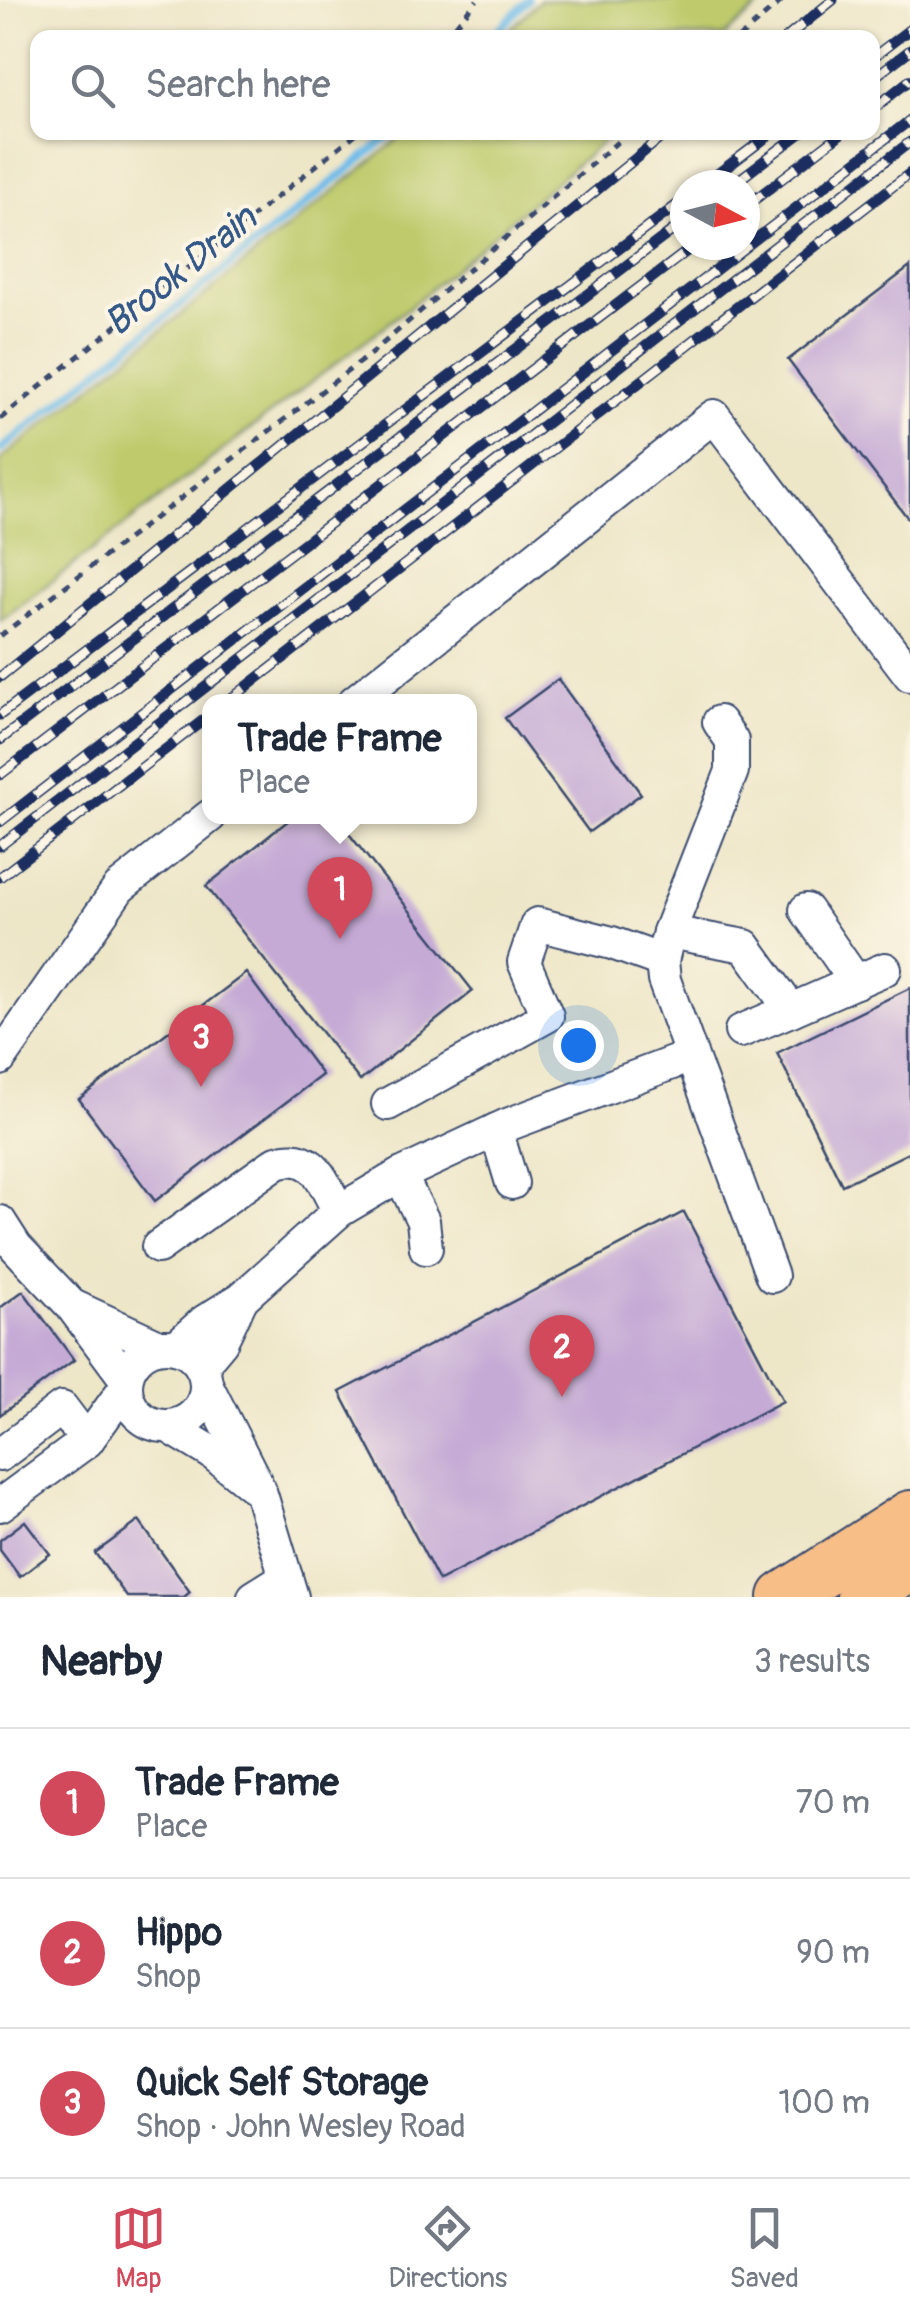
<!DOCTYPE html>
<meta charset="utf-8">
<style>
body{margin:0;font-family:Pangolin,sans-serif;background:#f6f6f7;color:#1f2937}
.compass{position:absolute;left:670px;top:170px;width:90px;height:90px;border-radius:50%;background:#fff;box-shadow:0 2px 8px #0004;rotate:97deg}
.you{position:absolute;left:578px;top:1045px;width:35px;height:35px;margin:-25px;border:8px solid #fff;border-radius:50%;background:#1a73e8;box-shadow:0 0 0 15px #1a73e833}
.badge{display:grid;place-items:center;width:65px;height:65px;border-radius:50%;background:#d1495b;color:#fff;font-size:32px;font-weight:700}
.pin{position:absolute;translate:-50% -82px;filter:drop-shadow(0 2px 5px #0008)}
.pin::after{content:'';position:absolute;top:52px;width:35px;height:30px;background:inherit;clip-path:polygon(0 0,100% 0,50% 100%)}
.popup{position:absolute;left:202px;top:694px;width:275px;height:130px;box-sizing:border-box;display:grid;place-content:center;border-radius:20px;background:#fff;filter:drop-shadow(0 2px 8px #0005);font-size:32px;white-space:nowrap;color:#747a83}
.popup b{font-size:38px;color:#1f2937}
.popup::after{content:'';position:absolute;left:50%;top:100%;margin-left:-20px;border:20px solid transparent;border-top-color:#fff}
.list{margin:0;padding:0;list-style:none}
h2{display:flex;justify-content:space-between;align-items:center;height:130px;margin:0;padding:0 40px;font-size:42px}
h2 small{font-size:32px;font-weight:400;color:#747a83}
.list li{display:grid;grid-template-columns:65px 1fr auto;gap:30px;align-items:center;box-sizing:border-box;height:150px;padding:0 40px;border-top:2px solid #e0e1e3}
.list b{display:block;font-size:38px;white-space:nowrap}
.list p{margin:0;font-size:32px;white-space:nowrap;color:#747a83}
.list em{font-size:32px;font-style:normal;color:#747a83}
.icon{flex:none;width:55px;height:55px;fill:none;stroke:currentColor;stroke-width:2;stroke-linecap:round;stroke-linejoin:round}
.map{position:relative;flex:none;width:910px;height:1597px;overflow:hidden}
.search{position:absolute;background:#fff;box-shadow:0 2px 8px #0004;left:30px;right:30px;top:30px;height:110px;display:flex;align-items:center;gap:25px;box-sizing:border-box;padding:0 35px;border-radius:20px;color:#747a83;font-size:38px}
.sheet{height:580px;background:#fff}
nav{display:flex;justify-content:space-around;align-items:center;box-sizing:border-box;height:140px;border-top:2px solid #e0e1e3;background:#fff;font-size:28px;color:#747a83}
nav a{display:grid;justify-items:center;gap:5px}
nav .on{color:#d1495b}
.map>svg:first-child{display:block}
.green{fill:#beca6c;stroke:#6c7c65;stroke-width:2.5}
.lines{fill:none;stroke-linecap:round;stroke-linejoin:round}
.stream{stroke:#6fbce9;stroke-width:8}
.building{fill:#c5aad5}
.minor-casing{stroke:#3a4a6e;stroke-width:36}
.highway-casing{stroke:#3a4a6e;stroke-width:54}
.path{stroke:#3a4a6e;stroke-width:5;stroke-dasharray:8 8;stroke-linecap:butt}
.minor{stroke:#fff;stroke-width:32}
.highway{stroke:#f7be87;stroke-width:50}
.rail-casing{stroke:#1b2f5e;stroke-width:11}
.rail{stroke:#fcf5e5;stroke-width:8;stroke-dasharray:22;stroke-linecap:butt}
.labels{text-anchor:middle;stroke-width:8;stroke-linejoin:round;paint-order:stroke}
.water-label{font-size:38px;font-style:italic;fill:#345988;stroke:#fcf5e5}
</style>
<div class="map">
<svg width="910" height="1597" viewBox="0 0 910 1597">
<rect width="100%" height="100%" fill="#fcf5e5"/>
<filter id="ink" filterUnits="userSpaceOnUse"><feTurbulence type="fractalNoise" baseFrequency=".01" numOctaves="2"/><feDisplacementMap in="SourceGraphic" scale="20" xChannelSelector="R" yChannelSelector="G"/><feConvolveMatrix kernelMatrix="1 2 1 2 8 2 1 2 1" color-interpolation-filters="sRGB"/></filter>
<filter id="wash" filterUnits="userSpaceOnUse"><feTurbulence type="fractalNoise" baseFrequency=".0048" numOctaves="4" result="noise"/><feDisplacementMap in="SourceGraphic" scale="40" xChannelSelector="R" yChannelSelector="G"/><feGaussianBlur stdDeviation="2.25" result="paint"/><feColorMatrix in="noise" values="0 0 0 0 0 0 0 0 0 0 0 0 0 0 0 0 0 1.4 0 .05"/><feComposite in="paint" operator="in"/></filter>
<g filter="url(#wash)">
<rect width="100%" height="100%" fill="#ede6c7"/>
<g class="green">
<polygon points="540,0 767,0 723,37 502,37"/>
<polygon points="406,133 613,133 412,305 0,621 0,460"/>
</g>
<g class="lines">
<g class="stream">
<polyline points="490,38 528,0"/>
<polyline points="0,450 395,132"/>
</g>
</g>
<g id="blocks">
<g class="building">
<polygon points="910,267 910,521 788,360"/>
<polygon points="558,679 641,794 589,832 505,718"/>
<polygon points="294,816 335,816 473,991 360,1081 206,886"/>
<polygon points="246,973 322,1075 155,1201 79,1099"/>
<polygon points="910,988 910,1152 842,1185 777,1053"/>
<polygon points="684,1212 783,1401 439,1581 340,1392"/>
<polygon points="23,1291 74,1360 0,1415 0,1308"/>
<polygon points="25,1521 50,1554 20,1577 0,1550 0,1540"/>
<polygon points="139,1521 190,1592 184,1597 127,1597 95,1553"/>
</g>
</g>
</g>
<g filter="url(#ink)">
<use href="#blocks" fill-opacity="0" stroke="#3a4a6e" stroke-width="2.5"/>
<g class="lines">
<g class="minor-casing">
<g id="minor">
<polyline points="354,702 714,416 910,675"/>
<polyline points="719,722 732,741 732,771 669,932 662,961 664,980 772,1276"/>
<polyline points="806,910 856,982"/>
<polyline points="669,932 745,946 791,1010 885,969"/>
<polyline points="741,1031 791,1010"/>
<polyline points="0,1059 119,888 210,816"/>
<polyline points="388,1104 547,1016 524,962 537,924 612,943 662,961"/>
<polyline points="496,1130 512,1183"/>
<polyline points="400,1175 423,1221 426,1248"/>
<polyline points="0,1222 16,1247 71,1305 126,1379"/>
<path d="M158,1247l119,-85c38,-12 45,20 62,49"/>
<polyline points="75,1307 159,1346"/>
<circle cx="166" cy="1386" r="40"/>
<polyline points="176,1347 205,1321 242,1298 339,1211 400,1175 507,1125 691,1056"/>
<polyline points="201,1366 221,1342 242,1298"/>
<polyline points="206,1384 260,1491 292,1597"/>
<polyline points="168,1426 211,1452 252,1485"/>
<polyline points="0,1455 62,1408 87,1441"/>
<polyline points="0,1505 87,1441 125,1388"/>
<polyline points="254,1597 286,1577"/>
</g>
</g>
<g class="highway-casing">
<g id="highway">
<polyline points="784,1597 910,1516"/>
<polyline points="862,1597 910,1566"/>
</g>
</g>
<g class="path">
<polyline points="445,38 477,0"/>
<polyline points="739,38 783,0"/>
<polyline points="0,419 358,132"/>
<polyline points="0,636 373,352 629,132"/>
</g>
<use href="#minor" class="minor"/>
<use href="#highway" class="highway"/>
<g class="rail-casing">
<g id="rail">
<polyline points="786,38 833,0"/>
<polyline points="872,58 910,29"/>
<polyline points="872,79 910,50"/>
<polyline points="872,110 910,80"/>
<polyline points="703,185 773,132"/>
<polyline points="732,185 802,132"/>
<polyline points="745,207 843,132"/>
<polyline points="0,677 668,132"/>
<polyline points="227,702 910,173"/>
<polyline points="0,715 685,199"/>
<polyline points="0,740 685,221"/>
<polyline points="0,775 695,245"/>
<polyline points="0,822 910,120"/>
<polyline points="0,846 910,142"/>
<polyline points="0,877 210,715"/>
</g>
</g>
<use href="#rail" class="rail"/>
</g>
</g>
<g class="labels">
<g class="water-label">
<text transform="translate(180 270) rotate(-39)" y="13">Brook Drain</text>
</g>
</g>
</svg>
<svg class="compass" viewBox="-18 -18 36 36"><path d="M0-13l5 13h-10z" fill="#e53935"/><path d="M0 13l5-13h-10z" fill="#747a83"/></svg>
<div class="you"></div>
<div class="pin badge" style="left:340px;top:939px">1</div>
<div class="popup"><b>Trade Frame</b>Place</div>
<div class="pin badge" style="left:562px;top:1397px">2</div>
<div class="pin badge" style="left:201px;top:1087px">3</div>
<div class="search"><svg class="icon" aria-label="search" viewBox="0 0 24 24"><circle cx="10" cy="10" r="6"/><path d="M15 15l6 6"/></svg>Search here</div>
</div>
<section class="sheet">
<h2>Nearby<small>3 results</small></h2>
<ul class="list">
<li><span class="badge">1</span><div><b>Trade Frame</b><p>Place</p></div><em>70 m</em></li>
<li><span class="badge">2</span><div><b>Hippo</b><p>Shop</p></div><em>90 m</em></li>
<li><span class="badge">3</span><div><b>Quick Self Storage</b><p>Shop · John Wesley Road</p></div><em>100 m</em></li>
</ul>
</section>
<nav>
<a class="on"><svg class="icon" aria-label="map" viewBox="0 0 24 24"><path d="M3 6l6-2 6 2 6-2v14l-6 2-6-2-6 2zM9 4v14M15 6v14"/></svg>Map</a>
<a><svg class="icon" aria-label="directions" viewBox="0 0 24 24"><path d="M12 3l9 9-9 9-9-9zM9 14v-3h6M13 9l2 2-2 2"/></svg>Directions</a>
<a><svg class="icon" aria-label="saved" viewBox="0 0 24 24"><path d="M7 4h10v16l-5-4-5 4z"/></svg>Saved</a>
</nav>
